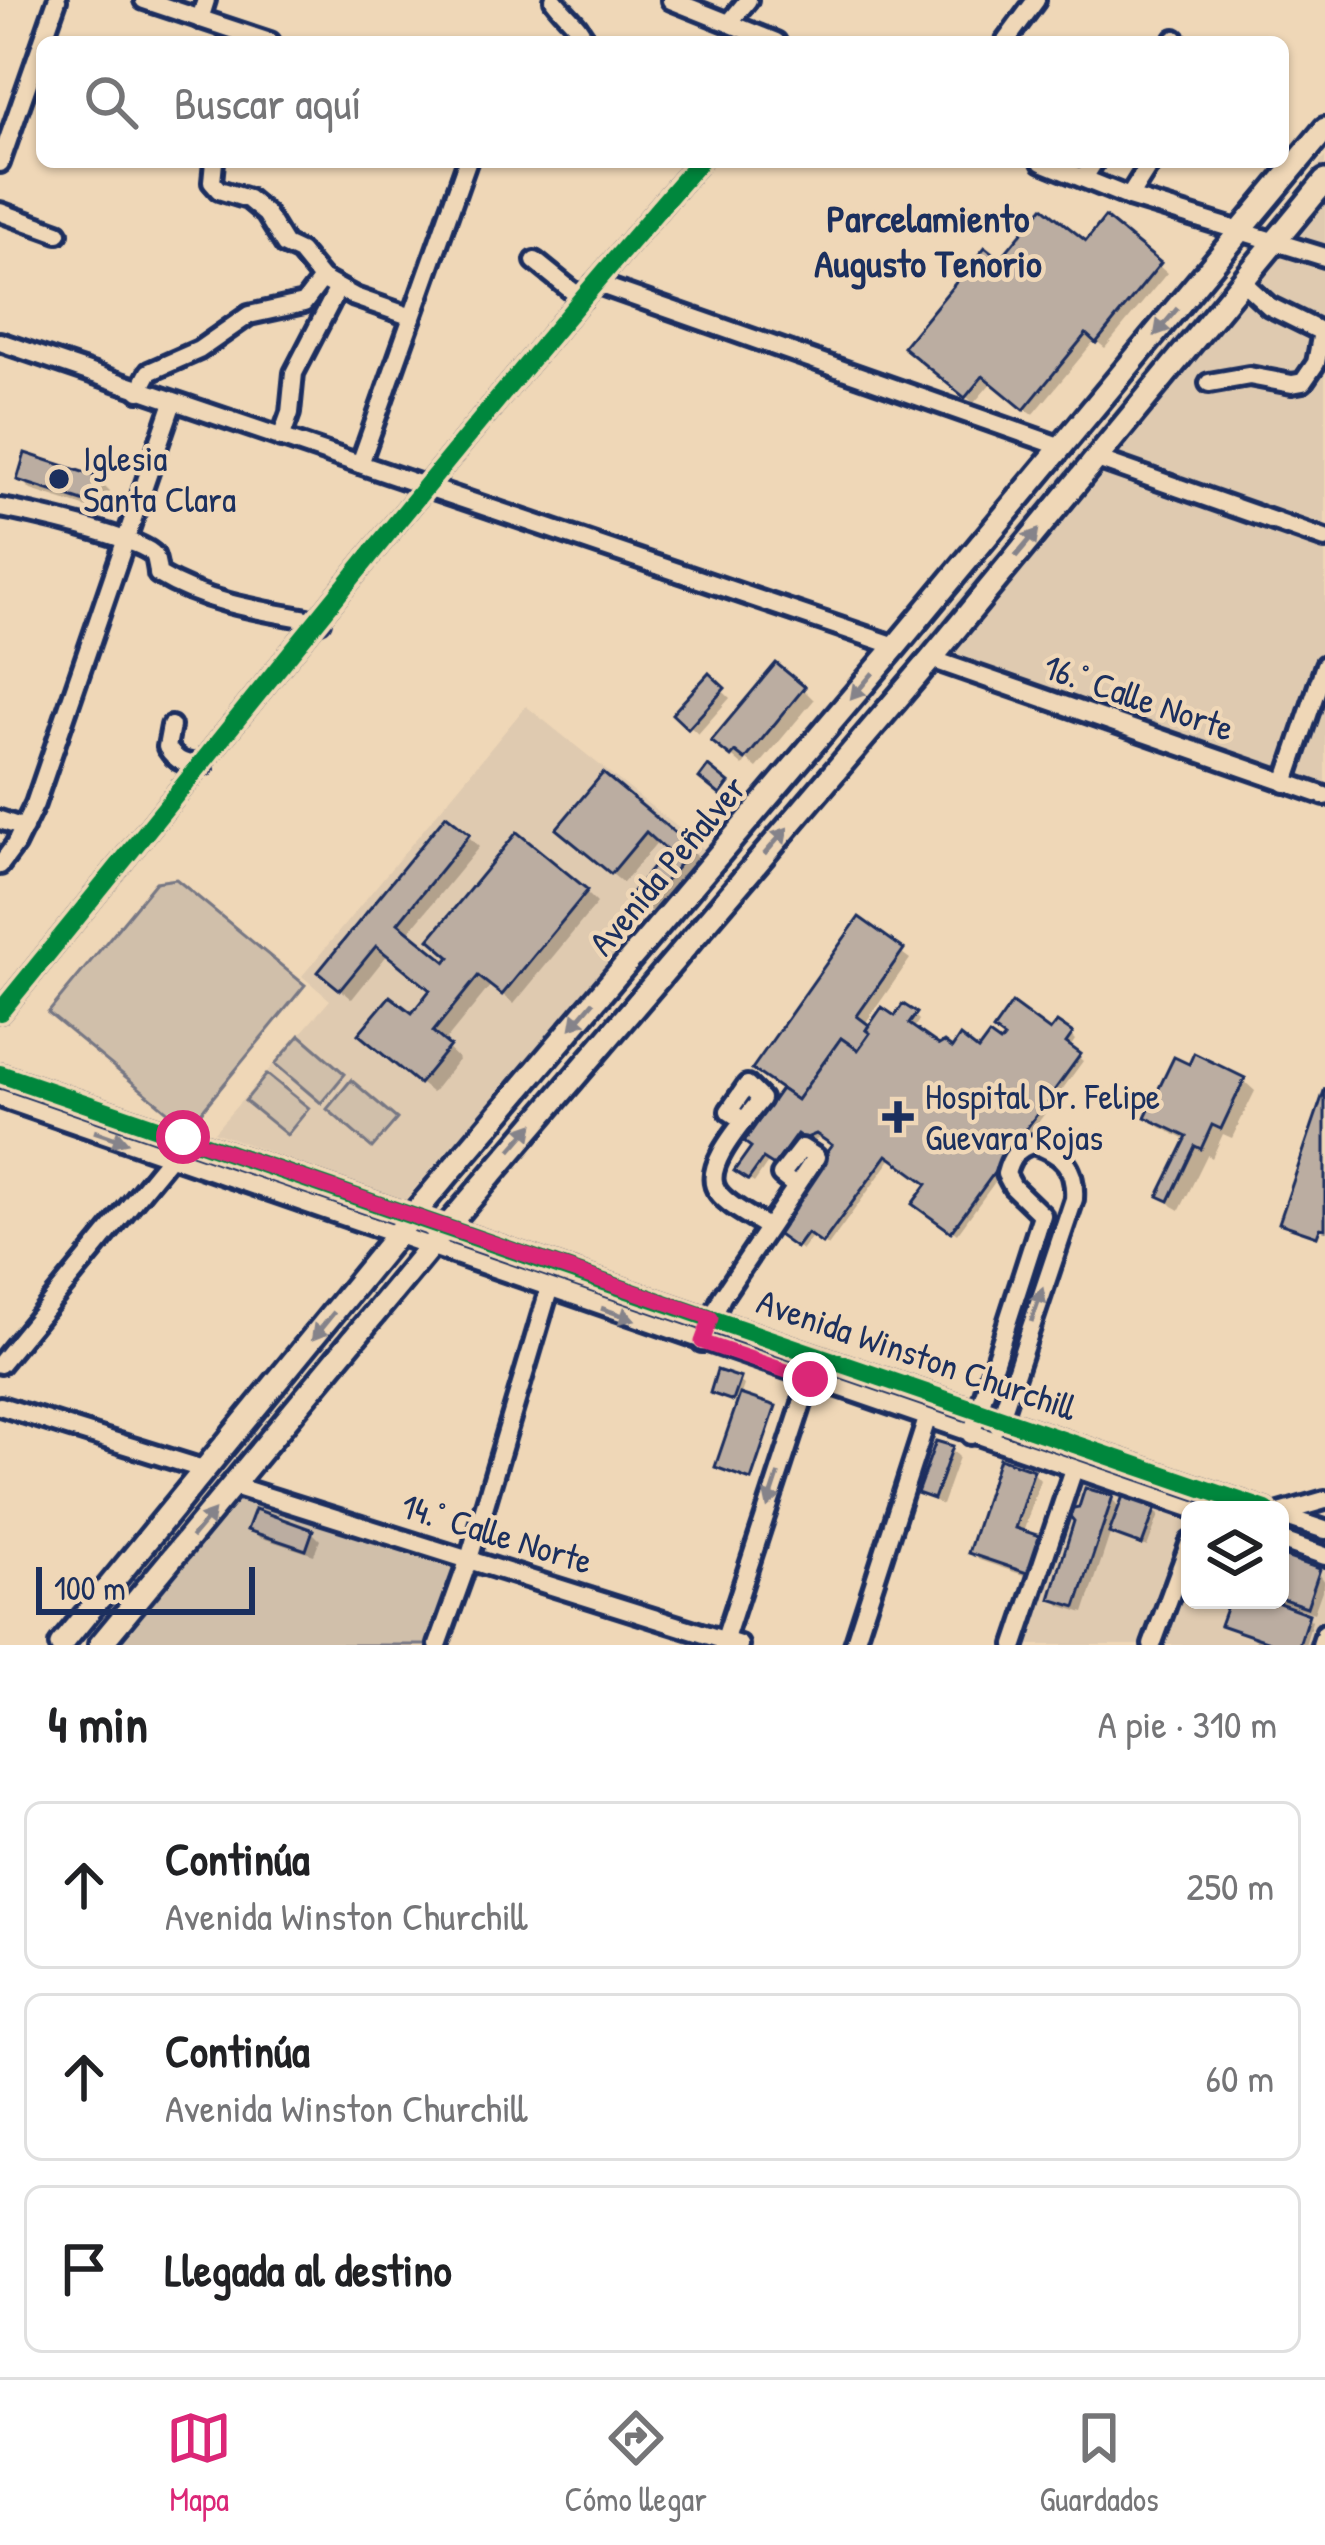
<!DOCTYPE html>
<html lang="es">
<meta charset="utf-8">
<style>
body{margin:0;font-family:"Patrick Hand",sans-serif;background:#f6f6f6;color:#202124}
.controls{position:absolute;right:36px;bottom:36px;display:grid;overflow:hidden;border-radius:18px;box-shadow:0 3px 9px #0004}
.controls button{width:108px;height:108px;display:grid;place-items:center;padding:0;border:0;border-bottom:3px solid #e0e0e0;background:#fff;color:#202124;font:60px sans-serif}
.scale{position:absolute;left:36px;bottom:30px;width:219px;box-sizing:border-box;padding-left:12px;border:6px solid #1b2f5e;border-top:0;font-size:33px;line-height:42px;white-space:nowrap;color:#1b2f5e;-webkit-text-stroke:9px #efd7b7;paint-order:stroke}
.stop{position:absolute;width:36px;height:36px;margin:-27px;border:9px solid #db2777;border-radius:50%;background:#fff}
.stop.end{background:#db2777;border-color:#fff;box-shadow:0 3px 12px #0008}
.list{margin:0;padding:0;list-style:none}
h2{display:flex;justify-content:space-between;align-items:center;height:156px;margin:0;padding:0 48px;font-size:51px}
h2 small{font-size:39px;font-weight:400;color:#757577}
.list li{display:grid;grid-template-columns:78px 1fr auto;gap:36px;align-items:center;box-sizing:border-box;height:168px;margin:0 24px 24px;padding:0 24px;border:3px solid #e0e0e0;border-radius:18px}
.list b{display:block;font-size:45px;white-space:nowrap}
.list p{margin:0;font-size:39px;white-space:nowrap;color:#757577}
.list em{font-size:39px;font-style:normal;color:#757577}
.icon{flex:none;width:66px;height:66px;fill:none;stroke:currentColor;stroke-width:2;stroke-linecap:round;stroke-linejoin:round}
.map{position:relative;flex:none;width:1325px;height:1645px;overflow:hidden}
.search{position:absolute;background:#fff;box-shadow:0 3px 9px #0004;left:36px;right:36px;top:36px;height:132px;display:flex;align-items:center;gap:30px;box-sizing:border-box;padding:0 42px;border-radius:18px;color:#757577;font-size:45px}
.sheet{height:732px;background:#fff}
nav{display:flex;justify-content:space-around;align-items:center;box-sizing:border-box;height:168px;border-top:3px solid #e0e0e0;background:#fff;font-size:33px;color:#757577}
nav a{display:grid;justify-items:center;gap:6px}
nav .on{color:#db2777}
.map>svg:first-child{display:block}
.built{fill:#dfcab0}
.green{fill:#d0bfaa;stroke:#767784;stroke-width:3}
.shadow{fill:#0003}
.building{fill:#bbada1;stroke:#1b2f5e;stroke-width:3}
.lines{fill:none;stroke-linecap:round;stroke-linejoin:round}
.minor-casing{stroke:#1b2f5e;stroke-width:26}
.major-casing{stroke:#1b2f5e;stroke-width:30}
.minor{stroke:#efd7b7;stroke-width:16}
.major{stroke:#efd7b7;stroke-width:21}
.cycleway-casing{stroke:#efd7b7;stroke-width:26}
.cycleway{stroke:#00873e;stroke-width:18}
.oneway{fill:#85838a}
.route{stroke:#db2777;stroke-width:15}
.poi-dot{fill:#1b2f5e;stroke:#efd7b7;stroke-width:4.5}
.labels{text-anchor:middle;stroke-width:9;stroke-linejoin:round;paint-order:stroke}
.poi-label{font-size:36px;fill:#1b2f5e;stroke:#efd7b7;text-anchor:start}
.street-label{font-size:36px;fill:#1b2f5e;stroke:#efd7b7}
.neighbourhood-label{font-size:39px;font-weight:bold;fill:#1b2f5e;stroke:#efd7b7}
</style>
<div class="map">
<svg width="1325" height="1645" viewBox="0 0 1325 1645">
<rect width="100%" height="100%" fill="#efd7b7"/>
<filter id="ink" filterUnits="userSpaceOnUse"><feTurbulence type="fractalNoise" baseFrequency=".00833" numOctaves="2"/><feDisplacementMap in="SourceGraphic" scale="24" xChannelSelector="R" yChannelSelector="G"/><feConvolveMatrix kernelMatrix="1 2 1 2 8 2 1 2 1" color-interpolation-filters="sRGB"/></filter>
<g filter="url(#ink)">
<g class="built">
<polygon points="1325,157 1325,787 919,646"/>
<polygon points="526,706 707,851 404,1201 214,1132 330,1000 302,976"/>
<polygon points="1079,1461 1224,1510 1190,1510 1190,1600 1280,1600 1280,1529 1325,1544 1325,1645 1018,1645"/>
</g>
<g class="green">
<polygon points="176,879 305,985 188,1128 48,1013 156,882"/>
<polygon points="300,1035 345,1074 321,1103 275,1064"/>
<polygon points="267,1074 309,1108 287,1135 245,1101"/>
<polygon points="351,1080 397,1119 372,1148 327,1109"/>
<polygon points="239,1495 456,1565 427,1645 114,1645"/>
</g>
<g class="shadow">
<polygon points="1106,221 1167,273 1105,348 1095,340 1033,415 992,382 974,403 914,354 1001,263 1086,245"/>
<polygon points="20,479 99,481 110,492 103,513 31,490"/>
<polygon points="709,678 730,698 698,734 676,714"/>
<polygon points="803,689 814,700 757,768 747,760 743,766 726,751"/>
<polygon points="604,777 702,861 656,916 634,896 670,851 658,841 623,883 571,840"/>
<polygon points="468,836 479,847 407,934 446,966 586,892 597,903 514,1004 491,985 443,1044 459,1059 432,1093 373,1045 412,1017 433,991 388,954 352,999 332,982"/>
<polygon points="860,922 910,959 864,1025 869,1029 915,1016 919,1020 913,1030 939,1049 979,1054 1051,1035 1071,1036 1075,1040 1069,1049 1083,1061 957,1234 921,1208 930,1185 892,1158 828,1246 813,1235 802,1250 784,1237 835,1145 823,1137 811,1142 803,1136 780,1169 769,1161 754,1183 743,1175 754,1148 748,1141 784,1090"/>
<polygon points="1244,1081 1255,1091 1232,1138 1223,1134 1212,1158 1207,1155 1180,1210 1173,1206 1162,1195 1188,1141 1160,1127 1149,1117"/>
<polygon points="739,1381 744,1385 740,1397 776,1410 752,1479 720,1468 739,1404 713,1393"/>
<polygon points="951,1449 959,1457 942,1505 921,1493"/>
<polygon points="1033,1472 1040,1480 1023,1533 1038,1580 979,1560 971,1552"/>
<polygon points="1112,1499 1121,1509 1154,1510 1159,1515 1147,1547 1111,1531 1084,1613 1061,1606 1053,1598"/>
<polygon points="251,1529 312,1532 320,1540 314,1555 259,1537"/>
<polygon points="1280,1558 1318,1572 1325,1582 1314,1613 1299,1608 1312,1621 1305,1645 1254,1645 1256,1639 1224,1624 1233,1600 1280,1600"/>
</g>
<g class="building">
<polygon points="1043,207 1086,241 1105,217 1161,263 1096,343 1086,334 1024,410 983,376 965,398 903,347 985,247 1000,259"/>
<polygon points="25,453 101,478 92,504 17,480"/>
<polygon points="776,663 805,687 745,760 735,752 731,757 711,741"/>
<polygon points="709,673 725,688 688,729 672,714"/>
<polygon points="708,766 729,783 720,795 699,778"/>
<polygon points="603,773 693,848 643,908 629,896 667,851 646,832 611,874 556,829"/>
<polygon points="446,815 470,834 398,923 446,962 450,957 429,939 517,832 588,890 502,995 478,976 433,1032 450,1046 419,1084 358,1034 390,996 412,1013 430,990 376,946 340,990 318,972"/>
<polygon points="859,917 904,949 857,1016 869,1025 866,1030 870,1033 858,1050 841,1038 797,1100 752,1069"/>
<polygon points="1012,1003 1050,1031 1057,1022 1073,1033 1066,1043 1081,1054 951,1232 912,1204 927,1184 887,1155 822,1244 807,1233 796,1248 775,1233 787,1217 782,1213 832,1145 816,1134 804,1139 797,1134 774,1166 763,1159 748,1180 734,1171 751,1147 744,1142 781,1089 797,1100 841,1038 858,1050 870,1033 866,1030 882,1007 895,1016 903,1004 917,1013 909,1024 939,1045 944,1042 952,1048 960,1036 978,1050 989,1035 1000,1043 1004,1038 993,1030"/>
<polygon points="1194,1053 1245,1078 1221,1129 1212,1125 1201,1149 1195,1146 1169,1201 1158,1196 1187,1137 1145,1117 1174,1057 1189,1064"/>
<polygon points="1325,1088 1325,1229 1320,1228 1317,1236 1279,1223"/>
<polygon points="717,1370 741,1378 733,1401 710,1393"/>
<polygon points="740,1394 776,1406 751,1480 715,1467"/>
<polygon points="936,1441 953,1446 934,1499 917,1493"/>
<polygon points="999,1458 1034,1470 1015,1528 1043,1537 1030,1574 968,1553"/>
<polygon points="1085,1488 1113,1496 1076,1607 1050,1599 1074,1521 1068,1514 1069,1509 1079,1507"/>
<polygon points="1123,1496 1156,1507 1142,1545 1109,1533"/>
<polygon points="255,1509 313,1530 306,1550 247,1530"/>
<polygon points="1280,1555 1320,1569 1307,1607 1280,1598"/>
<polygon points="1229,1600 1271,1600 1309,1614 1299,1645 1278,1645 1220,1625"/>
</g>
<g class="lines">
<g class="minor-casing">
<g id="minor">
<polyline points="144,0 270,42"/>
<path d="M554,0c11,15 26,25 32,42"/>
<polyline points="671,0 776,42"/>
<polyline points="200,19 206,0"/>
<polyline points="730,22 748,0"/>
<polyline points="1005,42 1036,0"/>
<polyline points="1173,42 1175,39"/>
<polyline points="214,162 212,182 219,190 248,199 266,214 285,245 300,252 322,279 355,297 412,317"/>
<polyline points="1042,162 1129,197 1325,257"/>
<polyline points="0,163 57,0"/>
<polyline points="1084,178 1094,162"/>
<polyline points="1129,197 1151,162"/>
<polyline points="0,212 58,233"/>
<polyline points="535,261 582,299"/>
<polyline points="595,283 1062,447"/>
<polyline points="0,342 896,646"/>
<polyline points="1209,383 1249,376 1292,384 1303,382 1316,363 1322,332 1269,306 1242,281"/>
<polyline points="139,391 149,372 199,350 249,315 304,303 322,279"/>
<polyline points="281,438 290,413 294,373 338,288"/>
<polyline points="1097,459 1325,539"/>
<polyline points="360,464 467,162"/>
<path d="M0,508c23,3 144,31 154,47 2,3 4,16 4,19 50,30 105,37 162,47"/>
<polyline points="931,659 1325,796"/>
<path d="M171,726l-4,21c10,16 19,17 36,18"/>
<polyline points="1285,783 1325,665"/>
<polyline points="0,820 24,828"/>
<polyline points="0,865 15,845 35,804 173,402"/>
<path d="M0,1012c232,-284 458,-573 699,-850"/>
<polyline points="0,1074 1266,1510"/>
<polyline points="0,1098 1196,1510"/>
<path d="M744,1121l-15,-10 18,-26 14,14c-15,20 -62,69 -43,93 10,14 34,25 49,35"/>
<polyline points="702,1342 722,1297 816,1157 802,1148 781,1175 795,1186"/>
<polyline points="0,1364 170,1157"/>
<polyline points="0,1406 206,1470"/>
<path d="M971,1435l71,-220 -29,-28 -7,-13c4,-16 11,-26 27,-30 30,10 43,23 41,55l-76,227"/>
<polyline points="234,1486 739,1645"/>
<polyline points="1280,1513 1325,1500"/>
<polyline points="1280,1515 1325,1530"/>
<polyline points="1280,1540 1325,1556"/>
<polyline points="438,1645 469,1559 549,1290"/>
<polyline points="723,1645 810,1379"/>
<polyline points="854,1645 927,1419"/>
<polyline points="1015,1645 1074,1469"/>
<polyline points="1152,1645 1190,1542"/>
<polyline points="1321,1645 1325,1633"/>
</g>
</g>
<g class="major-casing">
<g id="major">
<polyline points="61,1645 413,1215 896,646 1325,129"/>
<polyline points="100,1645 428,1249 931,659 1325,181"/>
</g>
</g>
<use href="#minor" class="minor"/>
<use href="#major" class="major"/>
<g class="cycleway-casing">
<g id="cycleway">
<path d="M0,1012c232,-284 458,-573 699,-850"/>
<polyline points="0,1074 1266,1510"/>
</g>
</g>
<use href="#cycleway" class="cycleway"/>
</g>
<defs><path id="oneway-solid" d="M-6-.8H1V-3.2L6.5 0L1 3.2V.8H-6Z" transform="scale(3)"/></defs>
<g class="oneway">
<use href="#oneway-solid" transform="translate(1166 322) rotate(130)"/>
<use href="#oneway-solid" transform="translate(1027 543) rotate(-50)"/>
<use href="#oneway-solid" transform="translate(862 686) rotate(130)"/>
<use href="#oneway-solid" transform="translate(776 841) rotate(-49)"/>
<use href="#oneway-solid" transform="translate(582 1015) rotate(130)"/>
<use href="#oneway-solid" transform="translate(111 1137) rotate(19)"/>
<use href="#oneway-solid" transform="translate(522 1137) rotate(-49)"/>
<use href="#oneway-solid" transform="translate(1037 1305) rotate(-71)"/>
<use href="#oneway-solid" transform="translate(618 1314) rotate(19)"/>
<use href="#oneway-solid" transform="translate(323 1326) rotate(129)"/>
<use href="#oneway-solid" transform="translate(773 1491) rotate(108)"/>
<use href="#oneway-solid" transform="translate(203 1524) rotate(-50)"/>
</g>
</g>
<g class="lines" filter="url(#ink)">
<polyline class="route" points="183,1137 711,1318 702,1342 810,1379"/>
</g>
<g class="poi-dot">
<circle cx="59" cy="479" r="12"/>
<path d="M892 1099h12v12h12v12h-12v12h-12v-12h-12v-12h12z"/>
</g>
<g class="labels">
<g class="poi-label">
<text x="83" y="471">Iglesia<tspan x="83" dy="41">Santa Clara</tspan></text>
<text x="925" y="1109">Hospital Dr. Felipe<tspan x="925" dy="41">Guevara Rojas</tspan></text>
</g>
<g class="street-label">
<text transform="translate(1139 697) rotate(19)" y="13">16.° Calle Norte</text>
<text transform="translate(667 865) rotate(-50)" y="13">Avenida Peñalver</text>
<text transform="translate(917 1354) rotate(19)" y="13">Avenida Winston Churchill</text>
<text transform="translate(497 1533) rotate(17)" y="13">14.° Calle Norte</text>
</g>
<g class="neighbourhood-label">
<text x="928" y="232">Parcelamiento<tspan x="928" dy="45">Augusto Tenorio</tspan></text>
</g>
</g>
</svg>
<div class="controls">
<button><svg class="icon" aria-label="layers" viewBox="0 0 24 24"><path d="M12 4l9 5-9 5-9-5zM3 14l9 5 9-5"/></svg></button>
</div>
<div class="scale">100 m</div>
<div class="stop" style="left:183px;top:1137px"></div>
<div class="stop end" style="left:810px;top:1379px"></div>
<div class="search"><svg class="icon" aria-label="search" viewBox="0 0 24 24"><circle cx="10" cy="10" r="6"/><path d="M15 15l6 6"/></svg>Buscar aquí</div>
</div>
<section class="sheet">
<h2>4 min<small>A pie · 310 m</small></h2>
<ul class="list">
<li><svg class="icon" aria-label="ahead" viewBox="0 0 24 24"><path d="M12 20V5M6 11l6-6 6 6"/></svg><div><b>Continúa</b><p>Avenida Winston Churchill</p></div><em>250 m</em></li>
<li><svg class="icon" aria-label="ahead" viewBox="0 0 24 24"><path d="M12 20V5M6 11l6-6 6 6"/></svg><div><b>Continúa</b><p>Avenida Winston Churchill</p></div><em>60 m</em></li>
<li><svg class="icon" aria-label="arrive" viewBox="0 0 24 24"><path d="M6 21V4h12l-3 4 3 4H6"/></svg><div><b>Llegada al destino</b></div></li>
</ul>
</section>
<nav>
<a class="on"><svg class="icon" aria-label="map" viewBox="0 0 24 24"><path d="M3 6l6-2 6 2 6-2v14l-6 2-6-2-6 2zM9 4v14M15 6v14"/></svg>Mapa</a>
<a><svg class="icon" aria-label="directions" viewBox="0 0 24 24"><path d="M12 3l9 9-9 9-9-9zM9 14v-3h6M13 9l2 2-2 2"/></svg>Cómo llegar</a>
<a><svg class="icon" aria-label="saved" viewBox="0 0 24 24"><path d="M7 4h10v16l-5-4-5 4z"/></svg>Guardados</a>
</nav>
